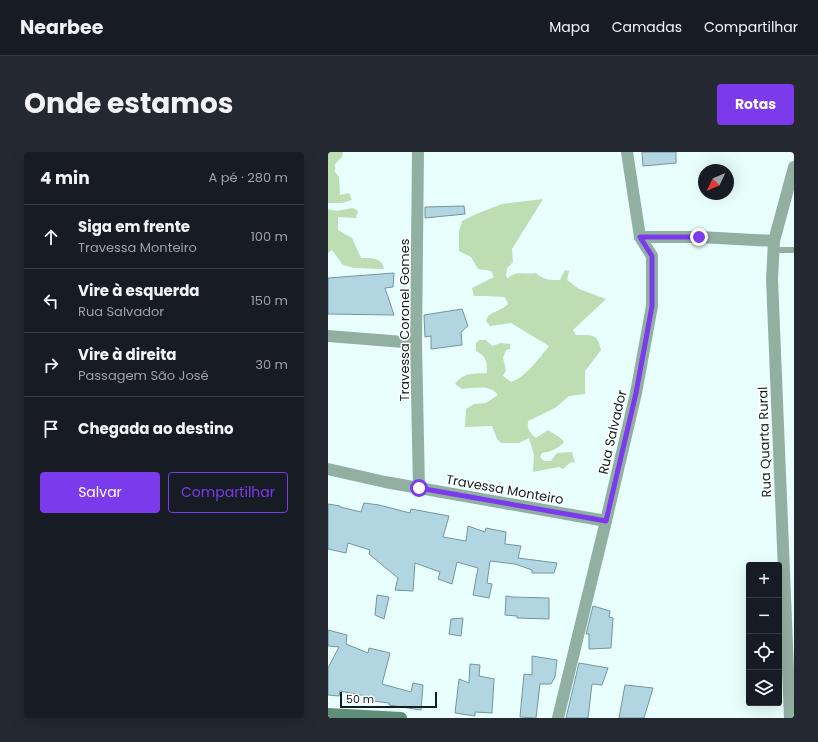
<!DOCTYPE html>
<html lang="pt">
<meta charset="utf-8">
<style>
body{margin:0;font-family:Poppins,sans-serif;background:#242831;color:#f1f3f6}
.controls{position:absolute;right:12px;bottom:12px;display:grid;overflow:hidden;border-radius:4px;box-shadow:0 4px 16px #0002}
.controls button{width:36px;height:36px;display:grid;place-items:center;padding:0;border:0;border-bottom:1px solid #363941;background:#171b24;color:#f1f3f6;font:20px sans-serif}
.compass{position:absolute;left:370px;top:12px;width:36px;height:36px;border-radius:50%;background:#171b24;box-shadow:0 4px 16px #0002;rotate:226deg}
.scale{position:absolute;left:12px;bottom:10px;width:97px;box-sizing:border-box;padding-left:4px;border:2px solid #101e1d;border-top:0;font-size:11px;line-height:14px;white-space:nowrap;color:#101e1d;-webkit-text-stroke:3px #fff;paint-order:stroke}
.stop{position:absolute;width:12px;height:12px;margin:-9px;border:3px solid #7c3aed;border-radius:50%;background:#fff}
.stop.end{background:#7c3aed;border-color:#fff;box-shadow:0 1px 4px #0008}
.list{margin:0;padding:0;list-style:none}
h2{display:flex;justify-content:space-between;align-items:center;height:52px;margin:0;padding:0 16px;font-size:17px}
h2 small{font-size:13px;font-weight:400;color:#9ea1a6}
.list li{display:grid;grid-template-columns:26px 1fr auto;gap:12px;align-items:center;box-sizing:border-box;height:64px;padding:0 16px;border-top:1px solid #363941}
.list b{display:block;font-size:15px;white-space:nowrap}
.list p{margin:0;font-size:13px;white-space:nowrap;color:#9ea1a6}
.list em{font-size:13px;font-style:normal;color:#9ea1a6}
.actions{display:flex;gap:8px;padding:12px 16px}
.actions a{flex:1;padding:9px 0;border:1px solid #7c3aed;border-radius:4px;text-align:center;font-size:14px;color:#7c3aed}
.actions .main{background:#7c3aed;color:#fff}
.icon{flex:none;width:22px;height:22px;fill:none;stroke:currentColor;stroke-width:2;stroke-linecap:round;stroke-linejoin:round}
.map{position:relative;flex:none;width:466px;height:566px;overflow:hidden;border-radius:4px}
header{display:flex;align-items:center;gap:24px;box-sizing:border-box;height:56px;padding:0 20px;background:#171b24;border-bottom:1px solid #363941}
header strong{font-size:19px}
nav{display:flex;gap:22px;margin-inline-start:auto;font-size:14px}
.intro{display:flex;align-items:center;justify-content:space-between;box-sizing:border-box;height:96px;padding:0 24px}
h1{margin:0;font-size:28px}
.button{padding:10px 18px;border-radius:4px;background:#7c3aed;color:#fff;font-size:14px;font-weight:700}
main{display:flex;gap:24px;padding:0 24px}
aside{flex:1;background:#171b24;border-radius:4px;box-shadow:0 4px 16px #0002}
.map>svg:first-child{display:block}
.green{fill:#bcdeb2}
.building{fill:#b2d6e1;stroke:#73959f}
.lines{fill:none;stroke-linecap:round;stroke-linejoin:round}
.lane{stroke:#92b0a2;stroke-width:6}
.street{stroke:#92b0a2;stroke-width:12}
.secondary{stroke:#608d78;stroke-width:12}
.route{stroke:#7c3aed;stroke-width:5}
.labels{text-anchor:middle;stroke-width:3;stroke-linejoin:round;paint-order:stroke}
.street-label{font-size:13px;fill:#101e1d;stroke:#fff}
</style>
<header>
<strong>Nearbee</strong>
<nav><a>Mapa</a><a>Camadas</a><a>Compartilhar</a></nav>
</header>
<div class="intro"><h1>Onde estamos</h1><a class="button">Rotas</a></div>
<main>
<aside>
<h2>4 min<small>A pé · 280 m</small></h2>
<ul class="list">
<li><svg class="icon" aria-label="ahead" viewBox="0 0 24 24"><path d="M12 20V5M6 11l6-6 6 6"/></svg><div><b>Siga em frente</b><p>Travessa Monteiro</p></div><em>100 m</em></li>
<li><svg class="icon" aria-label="left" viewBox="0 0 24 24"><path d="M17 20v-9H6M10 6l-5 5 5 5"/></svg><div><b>Vire à esquerda</b><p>Rua Salvador</p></div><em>150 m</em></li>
<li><svg class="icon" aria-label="right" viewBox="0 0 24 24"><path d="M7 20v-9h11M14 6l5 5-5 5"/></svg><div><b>Vire à direita</b><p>Passagem São José</p></div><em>30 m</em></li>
<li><svg class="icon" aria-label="arrive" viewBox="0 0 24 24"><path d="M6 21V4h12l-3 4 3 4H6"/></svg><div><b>Chegada ao destino</b></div></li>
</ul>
<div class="actions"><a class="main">Salvar</a><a>Compartilhar</a></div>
</aside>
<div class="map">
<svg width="466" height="566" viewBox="0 0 466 566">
<rect width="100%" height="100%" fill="#e8fffd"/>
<g class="green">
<polygon points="0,0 15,0 14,5 7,12 7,20 11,25 12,43 21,41 24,48 14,51 0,51"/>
<path d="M215,47l-31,50 1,13 -6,6 -1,8 2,2c8,-8 17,-3 28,-5 7,7 15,7 24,7l5,-10 4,1 -2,9 12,9 27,10 -33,31 3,5c15,0 22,-2 25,15l-16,21v23l-16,2 -14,12 -27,13c-1,8 1,11 8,17l12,-8c5,4 13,7 16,12 -5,6 -14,10 -22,11l-2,4 4,4h7l6,-8 15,-1 3,11 -4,-1 -8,7 -4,-2 -26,5 1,-17 -5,-17 -10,5h-18l-4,-4 -5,-13 -27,1 1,-18 8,-5 12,-1 12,-8c-8,-11 -24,-7 -36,-6l-7,-5c9,-12 18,-10 32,-11 0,-12 0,-16 -11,-22v-8l3,-3h7l6,6 9,-3 9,1v5l-4,1 -3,8 3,12 -3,6 8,6c14,-4 29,-25 38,-36l-38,-23 -21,3 -4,-5 2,-5c7,-5 14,-6 20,-12l-3,-7 -20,-1h-11l-2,-8 22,-11 -3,-6 -13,-2 -7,-12 -12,-6v-19l3,-11 14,-7 26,-10z"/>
<path d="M25,56l5,3 -2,7 -18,-1v13l14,8 9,20c10,0 21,-1 23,11l-29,-1 -12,-3 -11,-15 -4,3v-44l8,2z"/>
</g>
<g class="building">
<polygon points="314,0 348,0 348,11 315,14"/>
<polygon points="136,54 137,62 97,66 97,55"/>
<polygon points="66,121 65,135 57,136 66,163 0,162 0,126"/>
<polygon points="134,157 140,174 133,180 134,193 103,197 103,184 97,185 96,163"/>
<polygon points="36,351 51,353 82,361 83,357 121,364 115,385 138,389 140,374 157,380 158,376 178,380 177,392 193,394 190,406 229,411 226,421 204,421 204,418 187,412 162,409 159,431 164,432 161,446 145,443 150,416 129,410 124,432 110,427 112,420 87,411 85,439 67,438 70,426 41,402 42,398 20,391 18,401 0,397 0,352 12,354 12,355 33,360"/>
<polygon points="49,443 61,445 56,467 47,463"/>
<polygon points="178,444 184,445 221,446 221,467 189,466 189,464 177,463"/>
<polygon points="265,454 282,459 281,465 285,466 283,496 261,497 261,482 258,482"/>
<polygon points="135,466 133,484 121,482 123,467"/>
<polygon points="0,478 19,483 18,492 40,501 41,496 62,501 54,532 83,540 85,531 95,533 93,558 61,553 61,551 37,548 38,544 12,539 11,544 0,543 0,516 11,495 0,494"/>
<polygon points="204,504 229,508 227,525 223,532 212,532 208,566 192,565 196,522 204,523"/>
<polygon points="251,511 280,516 274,533 264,532 260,566 238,566"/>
<polygon points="142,512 152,513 151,524 166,527 164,561 147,560 147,564 127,561 131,527 141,531"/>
<polygon points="297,533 325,536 316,566 291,566"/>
</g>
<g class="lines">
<polyline class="lane" points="445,98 466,98"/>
<g class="street">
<polyline points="90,0 88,191 91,336"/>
<polyline points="312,85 371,85 446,89"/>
<polyline points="0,184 88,191"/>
<polyline points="0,317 57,330 278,369"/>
<polyline points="230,566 278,369 308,241 324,154 324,104 312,85 299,0"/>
<polyline points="462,566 444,127 446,89 466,15"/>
</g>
<polyline class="secondary" points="0,562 73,566"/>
</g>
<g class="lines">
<polyline class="route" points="91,336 278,369 308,241 324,154 324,104 312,85 371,85"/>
</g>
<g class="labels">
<g class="street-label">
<text transform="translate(76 168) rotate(-90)" y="5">Travessa Coronel Gomes</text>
<text transform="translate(284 280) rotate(-77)" y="5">Rua Salvador</text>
<text transform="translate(436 290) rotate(-92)" y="5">Rua Quarta Rural</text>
<text transform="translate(177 337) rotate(10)" y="5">Travessa Monteiro</text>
</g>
</g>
</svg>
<div class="controls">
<button>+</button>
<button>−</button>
<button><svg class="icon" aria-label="locate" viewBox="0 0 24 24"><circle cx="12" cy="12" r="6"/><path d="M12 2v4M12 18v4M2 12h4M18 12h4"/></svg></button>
<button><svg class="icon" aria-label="layers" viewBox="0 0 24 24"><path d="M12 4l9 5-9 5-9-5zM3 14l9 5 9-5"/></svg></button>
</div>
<svg class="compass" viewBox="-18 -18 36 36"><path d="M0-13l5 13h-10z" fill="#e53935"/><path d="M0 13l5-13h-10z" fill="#9ea1a6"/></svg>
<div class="scale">50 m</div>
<div class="stop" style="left:91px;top:336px"></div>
<div class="stop end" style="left:371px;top:85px"></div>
</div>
</main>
